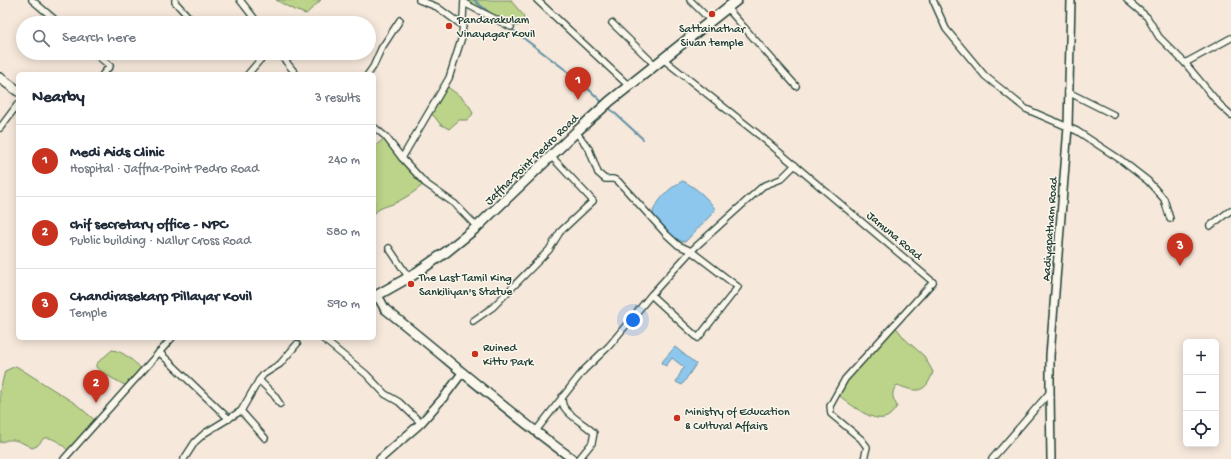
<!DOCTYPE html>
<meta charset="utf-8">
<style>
body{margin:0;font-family:"Gochi Hand",sans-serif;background:#f6f6f7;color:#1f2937}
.controls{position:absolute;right:12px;bottom:12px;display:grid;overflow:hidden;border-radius:6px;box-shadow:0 2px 10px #0003}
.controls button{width:36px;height:36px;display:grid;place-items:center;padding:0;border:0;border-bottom:1px solid #e0e1e3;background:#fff;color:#1f2937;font:20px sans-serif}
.you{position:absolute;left:633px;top:320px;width:14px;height:14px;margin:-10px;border:3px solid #fff;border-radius:50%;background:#1a73e8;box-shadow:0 0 0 6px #1a73e833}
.badge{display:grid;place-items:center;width:26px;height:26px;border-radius:50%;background:#c8321e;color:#fff;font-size:13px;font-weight:700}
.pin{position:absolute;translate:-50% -33px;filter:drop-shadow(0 1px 2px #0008)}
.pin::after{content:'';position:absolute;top:21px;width:14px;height:12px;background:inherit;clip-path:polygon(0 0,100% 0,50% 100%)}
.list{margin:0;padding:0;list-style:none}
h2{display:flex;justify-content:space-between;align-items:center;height:52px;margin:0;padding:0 16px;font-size:17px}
h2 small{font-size:13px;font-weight:400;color:#747a83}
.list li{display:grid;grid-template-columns:26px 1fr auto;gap:12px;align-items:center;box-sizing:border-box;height:72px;padding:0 16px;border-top:1px solid #e0e1e3}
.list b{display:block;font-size:15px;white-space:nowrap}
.list p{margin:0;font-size:13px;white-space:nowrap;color:#747a83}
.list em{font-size:13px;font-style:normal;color:#747a83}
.icon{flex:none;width:22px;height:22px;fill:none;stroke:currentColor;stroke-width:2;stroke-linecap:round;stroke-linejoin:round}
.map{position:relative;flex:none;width:1231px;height:459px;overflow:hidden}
.search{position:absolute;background:#fff;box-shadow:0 2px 10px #0003;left:16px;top:16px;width:360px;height:44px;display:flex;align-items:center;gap:10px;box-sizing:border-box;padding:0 14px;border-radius:22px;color:#747a83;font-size:15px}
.panel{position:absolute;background:#fff;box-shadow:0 2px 10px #0003;left:16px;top:72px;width:360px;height:268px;border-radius:6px}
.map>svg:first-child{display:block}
.green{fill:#bcd38a;stroke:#6e885f}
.water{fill:#8ec7ee;stroke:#6290a4}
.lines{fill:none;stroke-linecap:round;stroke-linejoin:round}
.stream{stroke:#6290a4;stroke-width:2}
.minor-casing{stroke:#1f3d34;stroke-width:8}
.tertiary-casing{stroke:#1f3d34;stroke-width:10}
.secondary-casing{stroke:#1f3d34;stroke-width:11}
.primary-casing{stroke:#1f3d34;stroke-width:12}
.minor{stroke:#fbf7ec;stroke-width:5.5}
.tertiary{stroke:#fbf7ec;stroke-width:7}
.secondary{stroke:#fbf7ec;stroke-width:8}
.primary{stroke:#fbf7ec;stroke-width:9}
.poi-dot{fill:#c8321e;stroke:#fbf7ec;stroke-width:1.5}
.labels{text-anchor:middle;stroke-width:3;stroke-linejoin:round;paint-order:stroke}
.poi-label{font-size:12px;fill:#1f3d34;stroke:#fbf7ec;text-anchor:start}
.street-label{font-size:12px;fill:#1f3d34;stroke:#fbf7ec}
</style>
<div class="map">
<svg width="1231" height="459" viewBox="0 0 1231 459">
<rect width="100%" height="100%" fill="#f6e8db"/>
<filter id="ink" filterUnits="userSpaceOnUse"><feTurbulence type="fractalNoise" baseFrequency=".025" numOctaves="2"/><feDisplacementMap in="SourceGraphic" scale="8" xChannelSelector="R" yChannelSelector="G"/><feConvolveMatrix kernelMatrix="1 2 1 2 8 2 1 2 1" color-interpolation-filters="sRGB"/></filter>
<g filter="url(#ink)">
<g class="green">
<polygon points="276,0 321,0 306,14 294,10"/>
<polygon points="464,0 512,0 512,2 524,16 522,25 511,27"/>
<path d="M445,85c10,8 25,16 28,29l-6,6h-8l-10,9 -9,-5 -6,-8 -5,-3z"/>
<path d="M386,137l39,46c-8,7 -16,13 -26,18 -7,5 -20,5 -25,13v-67z"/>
<path d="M894,325l11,14 19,17 9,16c-8,23 -17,20 -36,13 -7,8 -4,13 0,21 -2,4 -6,9 -10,11 -15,7 -39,-15 -50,-23l8,-15z"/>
<path d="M112,350c12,1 22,12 31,20l-15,17c-8,-5 -28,-14 -32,-20v-3z"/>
<path d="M16,366l60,38 21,18 -27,30c-7,-6 -16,-16 -26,-14l-7,8 -5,2c-11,-6 -20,-12 -32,-5v-52l5,-20z"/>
</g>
<g class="water">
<path d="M683,181c12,6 24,16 32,28l-5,7 -25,26 -10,-3 -7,-6 -14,-15 -1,-7c5,-11 19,-26 30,-30z"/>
<polygon points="675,347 696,364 682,385 676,382 682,370 685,368 672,358 666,366 661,363"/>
</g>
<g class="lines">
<g class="stream">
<polyline points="474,0 492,15"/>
<polyline points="510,28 579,80 603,103"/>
<polyline points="608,107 643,139"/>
</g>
<g class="minor-casing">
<g id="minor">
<polyline points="32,0 59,23"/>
<polyline points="175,0 175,2 194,23"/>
<polyline points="240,0 258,23"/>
<polyline points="419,0 437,7 463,26"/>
<polyline points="537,0 629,86"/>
<polyline points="690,0 711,21"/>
<polyline points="933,0 946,29 985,76 1026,109 1077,131 1121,160 1148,181 1164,199 1170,219"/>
<polyline points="1127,0 1147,17 1159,37 1185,63 1220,105 1231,115"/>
<polyline points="464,3 511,27"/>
<polyline points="727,8 796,86"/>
<polyline points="612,23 655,65"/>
<polyline points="94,53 110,66 103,74"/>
<polyline points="279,53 296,74"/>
<polyline points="663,59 759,135 933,282 845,379 830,406 831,414 861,439 867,447 864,459"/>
<polyline points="1185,63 1231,38"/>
<polyline points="248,74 260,60 270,53"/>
<polyline points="368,74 373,67 381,49 400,20"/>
<polyline points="1068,92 1114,115"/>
<polyline points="374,127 386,137 402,158 425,183 455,204 477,227"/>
<polyline points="0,128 18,104"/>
<polyline points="576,132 589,149 598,173 605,179 613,179 618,181 666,234 678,245 691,251 738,287 698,338 651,295"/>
<polyline points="402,158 449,78 462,37 464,0"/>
<polyline points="1210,226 1231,210"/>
<polyline points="389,248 409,278"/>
<polyline points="473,321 493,307 549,250 560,232 593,201 551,156"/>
<polyline points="322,338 366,374 385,394 399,402 421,423"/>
<polyline points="159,352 229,419"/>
<polyline points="259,380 274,395 280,404"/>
<path d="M562,397c0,3 0,7 2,10 6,10 21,17 30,26l-2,10 -13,16"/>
<polyline points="241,411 265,438"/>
<polyline points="535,432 584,370 609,346 651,295 691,251 763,186 781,179 795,165"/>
<polyline points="64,459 172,338"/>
<polyline points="184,459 195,442 205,433 241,411 259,380 264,374 280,364 297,344"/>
<polyline points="992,459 1050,392"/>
</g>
</g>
<g class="tertiary-casing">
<g id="tertiary">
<polyline points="380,459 421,423 444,397 462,373"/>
<polyline points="1051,459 1050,392 1050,356 1068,127 1071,0"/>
</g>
</g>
<g class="secondary-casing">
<path id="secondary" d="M375,296l5,4 5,9c63,50 123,104 188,150"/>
</g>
<g class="primary-casing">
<g id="primary">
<polyline points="0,78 18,91"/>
<polyline points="374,297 413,275 446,252 477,227 576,132 610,101 737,0"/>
</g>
</g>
<use href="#minor" class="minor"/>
<use href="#tertiary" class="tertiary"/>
<use href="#secondary" class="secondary"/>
<use href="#primary" class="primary"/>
</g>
</g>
<g class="poi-dot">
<circle cx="712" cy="14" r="4"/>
<circle cx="449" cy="26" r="4"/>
<circle cx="411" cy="284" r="4"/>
<circle cx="475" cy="354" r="4"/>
<circle cx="677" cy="418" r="4"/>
</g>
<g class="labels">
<g class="poi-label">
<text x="457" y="23">Pandarakulam<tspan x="457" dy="14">Vinayagar Kovil</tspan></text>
<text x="712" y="32" text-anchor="middle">Sattainathar<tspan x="712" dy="14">Sivan temple</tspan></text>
<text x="419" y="281">The Last Tamil King<tspan x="419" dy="14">Sankiliyan's Statue</tspan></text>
<text x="483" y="351">Ruined<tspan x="483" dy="14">Kittu Park</tspan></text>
<text x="685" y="415">Ministry of Education<tspan x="685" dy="14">&amp; Cultural Affairs</tspan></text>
</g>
<g class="street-label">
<text transform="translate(531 159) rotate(-44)" y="4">Jaffna-Point Pedro Road</text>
<text transform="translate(1049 229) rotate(-86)" y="4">Aadiyapatham Road</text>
<text transform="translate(895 235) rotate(40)" y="4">Jamuna Road</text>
</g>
</g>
</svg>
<div class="controls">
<button>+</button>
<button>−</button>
<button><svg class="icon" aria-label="locate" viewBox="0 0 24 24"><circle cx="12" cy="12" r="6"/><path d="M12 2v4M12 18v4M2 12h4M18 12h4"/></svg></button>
</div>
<div class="you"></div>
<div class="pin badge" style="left:578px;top:100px">1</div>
<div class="pin badge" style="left:96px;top:403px">2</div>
<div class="pin badge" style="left:1180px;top:266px">3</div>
<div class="search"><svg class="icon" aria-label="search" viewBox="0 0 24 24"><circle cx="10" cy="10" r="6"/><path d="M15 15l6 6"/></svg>Search here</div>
<section class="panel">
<h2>Nearby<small>3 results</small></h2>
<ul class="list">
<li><span class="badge">1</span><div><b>Medi Aids Clinic</b><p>Hospital · Jaffna-Point Pedro Road</p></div><em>240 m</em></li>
<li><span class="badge">2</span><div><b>chif secretary office - NPC</b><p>Public building · Nallur Cross Road</p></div><em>580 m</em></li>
<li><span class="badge">3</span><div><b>Chandirasekarp Pillayar Kovil</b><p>Temple</p></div><em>590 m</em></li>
</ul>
</section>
</div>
